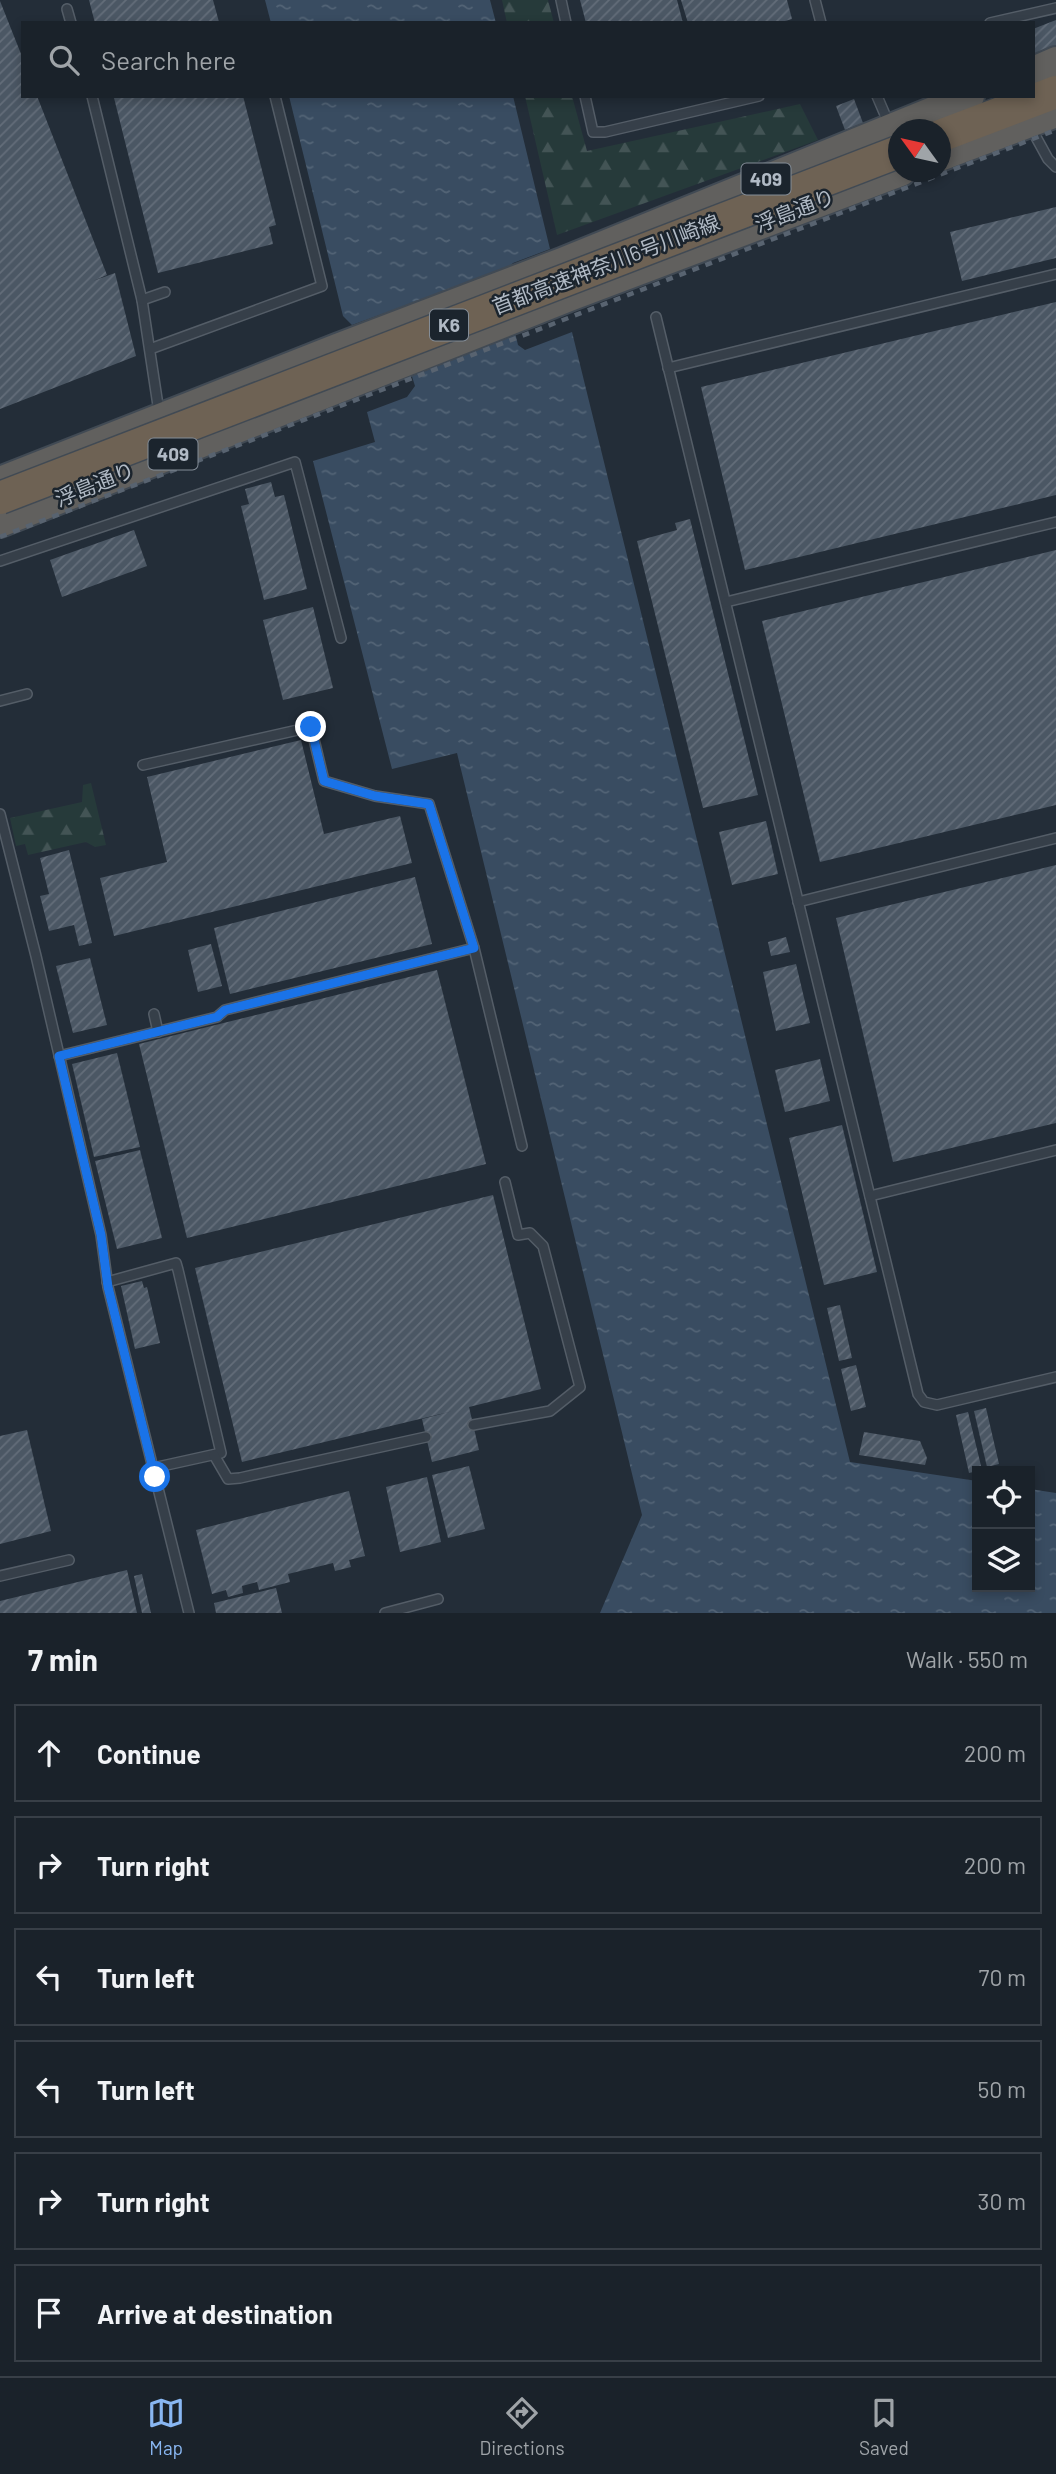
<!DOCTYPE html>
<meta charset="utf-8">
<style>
body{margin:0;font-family:Barlow,"Noto Sans JP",sans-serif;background:#272f36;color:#f1f3f6}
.controls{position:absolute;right:21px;bottom:21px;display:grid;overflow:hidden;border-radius:0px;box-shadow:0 4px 10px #0003}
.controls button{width:63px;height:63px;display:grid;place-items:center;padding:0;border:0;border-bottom:2px solid #383f47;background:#1a222a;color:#f1f3f6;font:35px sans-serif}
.compass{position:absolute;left:888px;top:119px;width:63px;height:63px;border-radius:50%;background:#1a222a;box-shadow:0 4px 10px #0003;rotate:303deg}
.stop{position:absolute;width:21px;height:21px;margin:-16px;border:5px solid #1a73e8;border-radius:50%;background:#fff}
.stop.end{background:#1a73e8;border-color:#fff;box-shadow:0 2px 7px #0008}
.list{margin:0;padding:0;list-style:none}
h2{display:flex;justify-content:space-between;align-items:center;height:91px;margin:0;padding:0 28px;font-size:30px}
h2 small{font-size:23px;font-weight:400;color:#9fa4a8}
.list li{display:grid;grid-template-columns:46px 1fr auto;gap:21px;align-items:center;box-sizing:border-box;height:98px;margin:0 14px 14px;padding:0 14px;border:2px solid #383f47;border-radius:0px}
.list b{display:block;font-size:26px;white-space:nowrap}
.list em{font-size:23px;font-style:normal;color:#9fa4a8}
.icon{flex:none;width:38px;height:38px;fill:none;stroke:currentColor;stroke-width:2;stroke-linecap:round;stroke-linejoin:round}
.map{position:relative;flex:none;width:1056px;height:1613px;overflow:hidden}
.search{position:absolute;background:#1a222a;box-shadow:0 4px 10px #0003;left:21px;right:21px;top:21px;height:77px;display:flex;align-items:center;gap:18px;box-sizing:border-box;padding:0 24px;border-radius:0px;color:#9fa4a8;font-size:26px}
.sheet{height:763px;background:#1a222a}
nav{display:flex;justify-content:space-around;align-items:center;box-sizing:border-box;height:98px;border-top:2px solid #383f47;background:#1a222a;font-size:19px;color:#9fa4a8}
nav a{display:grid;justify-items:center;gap:4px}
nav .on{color:#89b7f2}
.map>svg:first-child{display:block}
.forest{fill:url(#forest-firs)}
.water{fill:url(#water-ripples)}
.building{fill:url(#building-hatch)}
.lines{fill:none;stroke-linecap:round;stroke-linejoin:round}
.service-casing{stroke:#545d67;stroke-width:12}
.trunk-casing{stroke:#414a54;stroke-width:32}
.motorway-casing{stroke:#414a54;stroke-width:35}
.service{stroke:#363f49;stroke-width:9}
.trunk{stroke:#61605e;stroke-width:28}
.motorway{stroke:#6e6254;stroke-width:32}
.rail{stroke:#586370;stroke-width:4.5;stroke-dasharray:7 7;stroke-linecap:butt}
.motorway-bridge-casing{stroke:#414a54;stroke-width:35;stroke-linecap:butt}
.motorway-bridge{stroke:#6e6254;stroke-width:32}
.route{stroke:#1a73e8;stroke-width:9}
.labels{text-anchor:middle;stroke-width:5;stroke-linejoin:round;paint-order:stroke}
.shield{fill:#1b242d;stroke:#848d97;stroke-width:2}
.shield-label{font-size:19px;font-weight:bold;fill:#b1bac5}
.street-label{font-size:21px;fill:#b1bac5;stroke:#1b242d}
</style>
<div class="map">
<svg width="1056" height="1613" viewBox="0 0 1056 1613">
<defs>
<pattern id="forest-firs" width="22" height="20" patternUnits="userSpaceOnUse" patternTransform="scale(1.75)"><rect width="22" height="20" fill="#263a3a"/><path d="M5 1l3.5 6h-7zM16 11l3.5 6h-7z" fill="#435455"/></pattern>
<pattern id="water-ripples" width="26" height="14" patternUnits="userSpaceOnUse" patternTransform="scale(1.75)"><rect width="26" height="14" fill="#394c61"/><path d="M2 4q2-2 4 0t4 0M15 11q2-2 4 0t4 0" fill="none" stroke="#536476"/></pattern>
<pattern id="building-hatch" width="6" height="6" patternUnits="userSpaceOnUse" patternTransform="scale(1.75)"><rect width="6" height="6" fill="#4b5764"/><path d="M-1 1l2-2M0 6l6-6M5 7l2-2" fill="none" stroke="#636d79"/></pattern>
</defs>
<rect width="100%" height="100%" fill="#232d38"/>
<g class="forest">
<polygon points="502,0 548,0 554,23 507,23"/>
<polygon points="525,96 572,96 587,151 800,104 818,140 557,235"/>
<polygon points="91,783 106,845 95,847 86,842 28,855 25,844 16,846 10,818 82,802 83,785"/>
</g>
<g class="water">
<polygon points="265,0 490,0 496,23 271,23"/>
<polygon points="289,96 513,96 550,249 513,263 501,275 518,345 525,350 572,332 850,1462 977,1481 977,1587 1030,1587 1030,1489 1056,1493 1056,1613 600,1613 642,1515 457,753 392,769 313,461 375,442 367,412 407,397 415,386 394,319 385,313 352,325 343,316"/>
</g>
<g class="building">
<polygon points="89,0 213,0 219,22 95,23"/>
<polygon points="580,0 677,0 683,23 586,23"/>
<polygon points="681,0 787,0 792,19 778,23 688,23"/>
<polygon points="0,1 23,59 23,96 37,96 107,275 93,281 115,273 136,356 0,409"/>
<polygon points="1056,20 1056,51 1033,60 1033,29"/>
<polygon points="122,96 243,96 276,225 269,227 273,244 158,273 114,98"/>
<polygon points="854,99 863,123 845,130 836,106"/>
<polygon points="1056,207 1056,258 962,281 950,232"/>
<polygon points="1056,302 1056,495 745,570 701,387"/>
<polygon points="271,482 275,497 284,495 307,589 264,600 241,506 249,504 245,489"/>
<polygon points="690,519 758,795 703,808 637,541 677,530 675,523"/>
<polygon points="134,530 147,566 62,597 50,560"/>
<polygon points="1056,550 1056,805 820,862 762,621"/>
<polygon points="313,607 333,688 283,700 263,620"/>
<polygon points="301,740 324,834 400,816 412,863 114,936 100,878 167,862 147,777"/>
<polygon points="766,821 778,874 732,885 719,832"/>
<polygon points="69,850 92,943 79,946 74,925 49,931 40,896 49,894 40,858"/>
<polygon points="1056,865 1056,1123 893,1162 836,918"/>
<polygon points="415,877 432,944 230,994 214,928"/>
<polygon points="786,937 790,952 771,956 768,942"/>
<polygon points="211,944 222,986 198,992 188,950"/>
<polygon points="90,958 107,1025 73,1033 56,966"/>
<polygon points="796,964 810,1023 776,1031 763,972"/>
<polygon points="437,970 486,1164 187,1238 139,1044"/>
<polygon points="117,1053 140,1147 94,1157 72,1064"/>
<polygon points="820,1059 830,1101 785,1112 775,1070"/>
<polygon points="842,1125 877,1272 824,1285 789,1138"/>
<polygon points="140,1150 162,1238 117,1249 95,1161"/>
<polygon points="493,1195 541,1389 469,1407 479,1450 432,1462 422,1419 453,1411 242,1462 195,1268"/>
<polygon points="142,1281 144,1288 147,1287 160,1343 135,1349 121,1286"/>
<polygon points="840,1305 852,1358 839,1361 827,1308"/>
<polygon points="856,1365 866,1407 851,1411 841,1369"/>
<polygon points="986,1408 999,1464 987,1467 974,1411"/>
<polygon points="968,1412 982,1470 969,1473 956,1415"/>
<polygon points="27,1430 51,1531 0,1544 0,1436"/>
<polygon points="864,1432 920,1441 927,1458 925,1465 859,1455"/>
<polygon points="469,1466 485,1529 448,1538 432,1475"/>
<polygon points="427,1477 441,1542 400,1552 386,1487"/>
<polygon points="349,1491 365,1556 349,1560 351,1567 335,1571 333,1563 288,1574 290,1582 259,1590 257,1582 242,1586 243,1593 228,1597 226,1590 212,1594 196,1530"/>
<polygon points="127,1570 137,1613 0,1613 0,1601"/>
<polygon points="142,1574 151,1613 142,1613 134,1576"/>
<polygon points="276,1588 282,1613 216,1613 214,1603"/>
</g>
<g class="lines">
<g class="service-casing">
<g id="service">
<polyline points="561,0 566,23"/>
<polyline points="815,0 821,23"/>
<polyline points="67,9 71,23"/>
<polyline points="990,23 1056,8"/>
<polyline points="92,96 142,300 159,412"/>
<polyline points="585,96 593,132 605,132 759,96"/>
<polyline points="877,96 889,124"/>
<polyline points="1031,128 1048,159 1056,167"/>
<polyline points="142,300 165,292"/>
<polyline points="656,317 918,1394 924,1402 937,1405 1056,1377"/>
<polyline points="150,349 322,286 275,96"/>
<polyline points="668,368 1056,274"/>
<polyline points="0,561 295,462 341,638"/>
<polyline points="726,602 1056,522"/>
<polyline points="0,701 27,694"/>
<polyline points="0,814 36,956 101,1235 108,1287 189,1613"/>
<polyline points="798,902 1056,838"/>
<polyline points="474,948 522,1146"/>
<polyline points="154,1014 158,1032"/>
<polyline points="59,1056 217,1017 225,1010 474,948 429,804 375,796 324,781 311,727 143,765"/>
<polyline points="870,1196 1056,1150"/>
<polyline points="107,1282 176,1263 178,1270 221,1453 153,1468"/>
<polyline points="473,1425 550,1411 580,1387 543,1246 530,1233 518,1235 505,1182"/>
<polyline points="214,1455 228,1479 240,1478 426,1437"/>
<polyline points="0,1576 69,1560"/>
<polyline points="385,1613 438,1599"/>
</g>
</g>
<g class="trunk-casing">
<g id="trunk">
<polyline points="1033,71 1056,61"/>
<polyline points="940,157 1056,113"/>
<polyline points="0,481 337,348 562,262 970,96"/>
<polyline points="0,523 572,296 901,172"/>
</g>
</g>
<g class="motorway-casing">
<polyline id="motorway" points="940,136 1056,92"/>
</g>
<use href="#service" class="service"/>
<use href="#trunk" class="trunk"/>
<use href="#motorway" class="motorway"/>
<polyline class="rail" points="0,537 1056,130"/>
<g class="motorway-bridge-casing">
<polyline id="motorway-bridge" points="0,498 898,152"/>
</g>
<use href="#motorway-bridge" class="motorway-bridge"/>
</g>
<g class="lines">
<polyline class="route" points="155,1477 108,1287 101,1235 59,1056 217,1017 225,1010 474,948 429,804 375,796 324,781 311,727"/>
</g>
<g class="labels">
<g class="shield">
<rect x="741.5" y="163.5" width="49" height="31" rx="5"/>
<rect x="430" y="309.5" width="38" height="31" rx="5"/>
<rect x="148.5" y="438.5" width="49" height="31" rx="5"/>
</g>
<g class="shield-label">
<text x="766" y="186">409</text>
<text x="449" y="332">K6</text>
<text x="173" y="461">409</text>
</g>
<g class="street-label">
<text transform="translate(795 211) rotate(-21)" y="7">浮島通り</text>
<text transform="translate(606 265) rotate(-21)" y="7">首都高速神奈川6号川崎線</text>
<text transform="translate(95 485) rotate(-22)" y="7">浮島通り</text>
</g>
</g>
</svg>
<div class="controls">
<button><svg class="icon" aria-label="locate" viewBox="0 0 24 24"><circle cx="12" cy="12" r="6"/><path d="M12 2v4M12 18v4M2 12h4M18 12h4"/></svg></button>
<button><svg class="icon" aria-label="layers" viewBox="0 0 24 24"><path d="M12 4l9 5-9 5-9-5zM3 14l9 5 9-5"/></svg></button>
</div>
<svg class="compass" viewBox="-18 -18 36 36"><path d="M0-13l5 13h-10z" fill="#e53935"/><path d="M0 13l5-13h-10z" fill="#9fa4a8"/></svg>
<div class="stop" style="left:155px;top:1477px"></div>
<div class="stop end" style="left:311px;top:727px"></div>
<div class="search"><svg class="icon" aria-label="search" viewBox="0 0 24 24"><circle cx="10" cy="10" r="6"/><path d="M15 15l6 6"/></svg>Search here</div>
</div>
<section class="sheet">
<h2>7 min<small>Walk · 550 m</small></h2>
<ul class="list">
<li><svg class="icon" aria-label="ahead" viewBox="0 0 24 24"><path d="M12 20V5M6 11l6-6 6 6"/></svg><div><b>Continue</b></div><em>200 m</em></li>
<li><svg class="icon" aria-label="right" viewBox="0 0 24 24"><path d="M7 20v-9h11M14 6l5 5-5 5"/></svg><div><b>Turn right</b></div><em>200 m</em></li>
<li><svg class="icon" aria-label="left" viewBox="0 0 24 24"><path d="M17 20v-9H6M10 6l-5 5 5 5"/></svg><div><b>Turn left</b></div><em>70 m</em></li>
<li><svg class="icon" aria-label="left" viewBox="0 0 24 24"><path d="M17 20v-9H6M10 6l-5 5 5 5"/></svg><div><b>Turn left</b></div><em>50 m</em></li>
<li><svg class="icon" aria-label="right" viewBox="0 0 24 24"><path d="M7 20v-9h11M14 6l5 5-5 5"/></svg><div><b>Turn right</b></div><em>30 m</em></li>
<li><svg class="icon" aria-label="arrive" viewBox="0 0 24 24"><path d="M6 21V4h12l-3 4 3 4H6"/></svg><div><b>Arrive at destination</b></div></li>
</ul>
</section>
<nav>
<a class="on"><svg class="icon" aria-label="map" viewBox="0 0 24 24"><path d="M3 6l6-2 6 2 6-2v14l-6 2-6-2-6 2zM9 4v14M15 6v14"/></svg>Map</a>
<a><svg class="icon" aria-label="directions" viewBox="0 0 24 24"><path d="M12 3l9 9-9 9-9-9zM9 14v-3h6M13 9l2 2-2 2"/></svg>Directions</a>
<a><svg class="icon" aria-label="saved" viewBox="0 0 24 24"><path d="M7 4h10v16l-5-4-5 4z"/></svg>Saved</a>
</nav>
